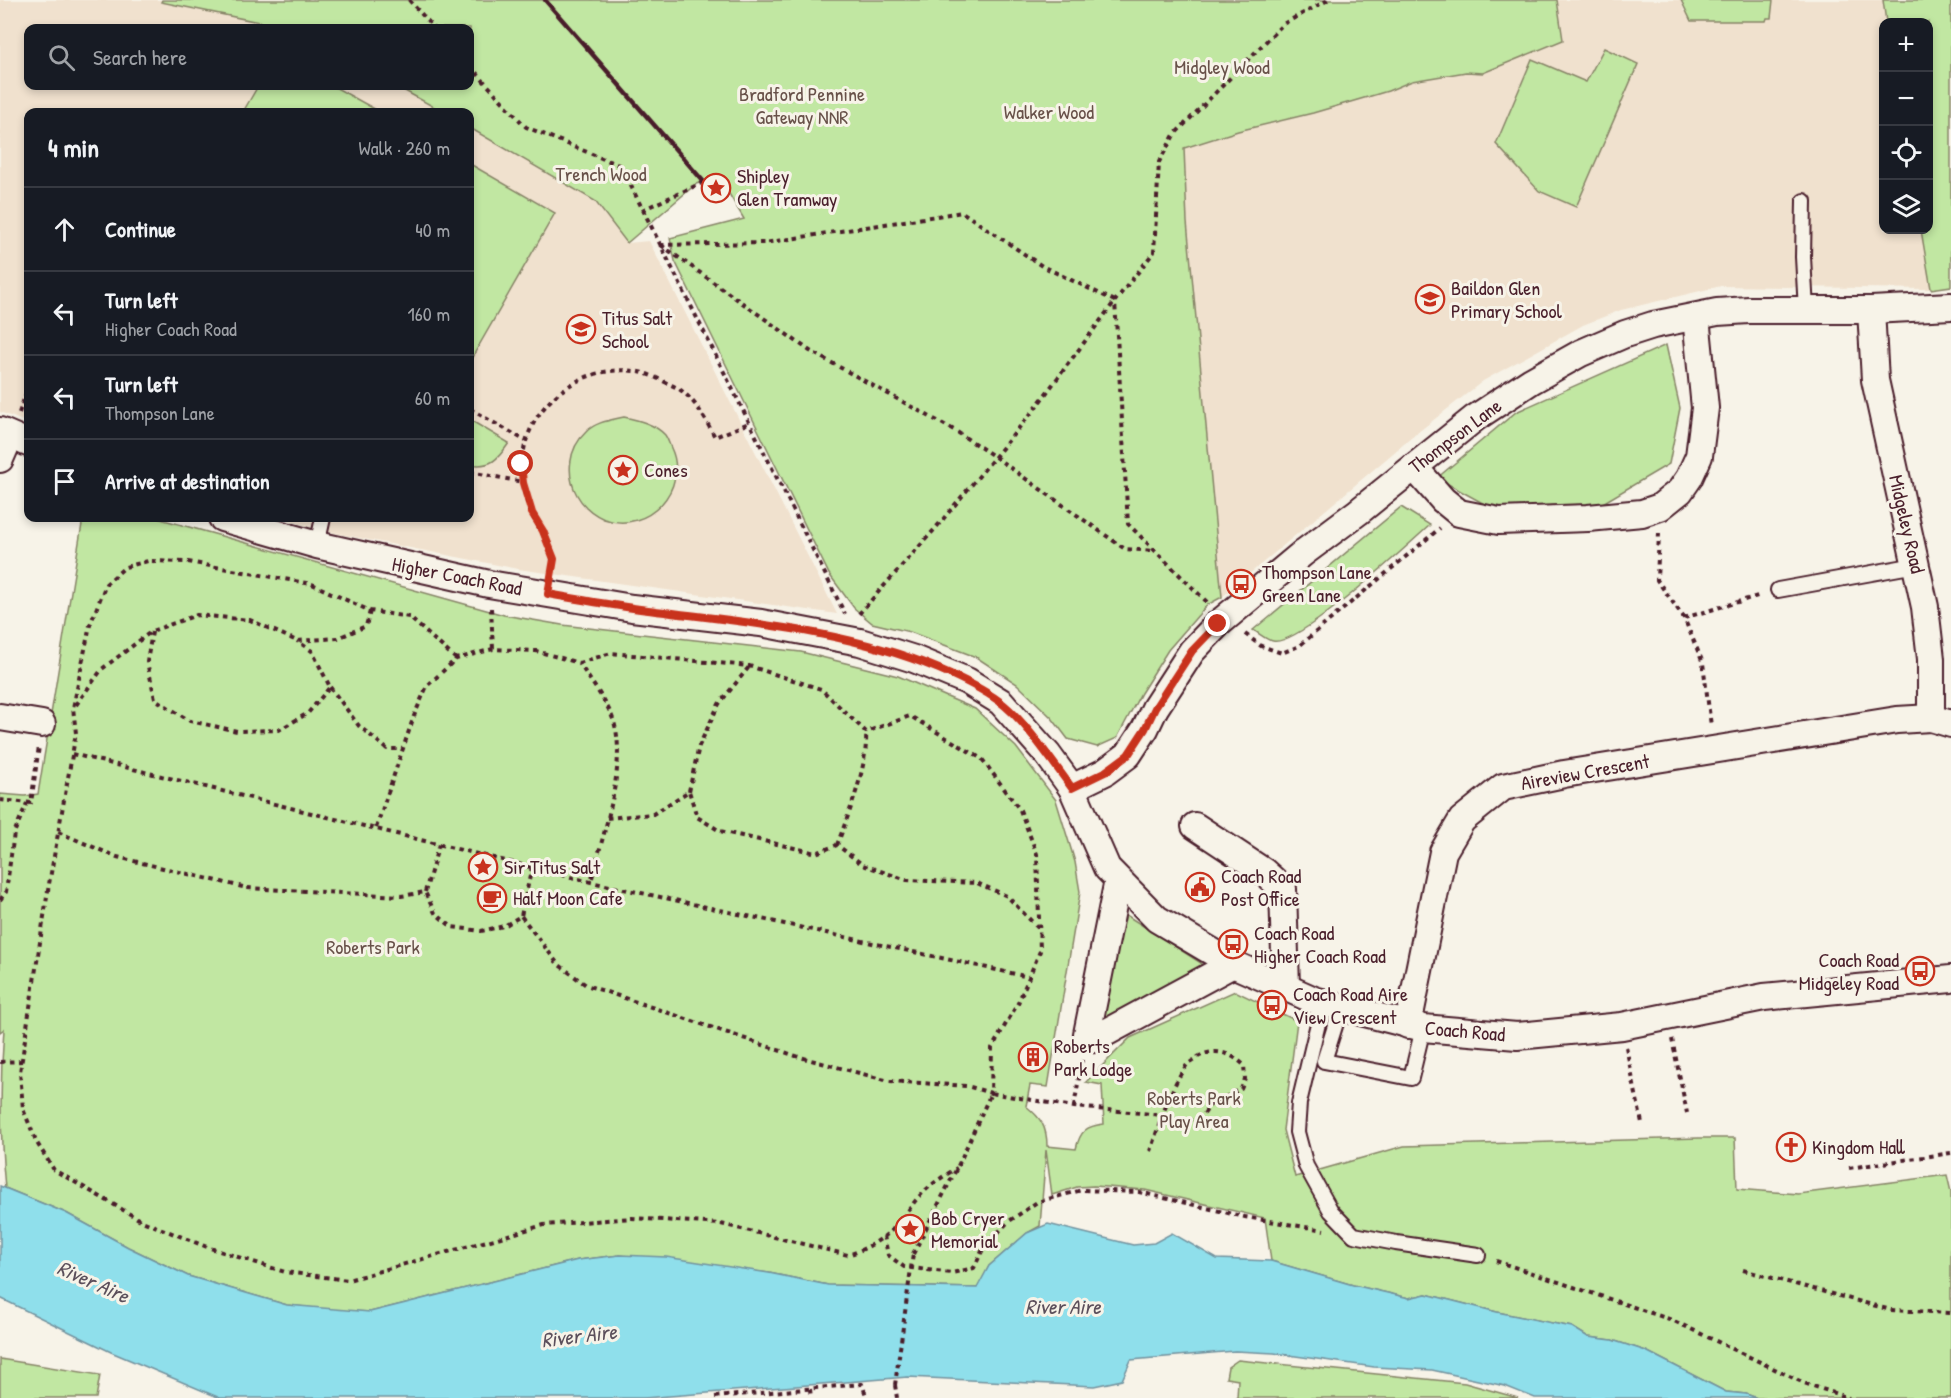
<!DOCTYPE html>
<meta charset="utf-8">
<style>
body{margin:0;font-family:"Patrick Hand",sans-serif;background:#20242c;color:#f1f3f6}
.controls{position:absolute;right:18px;top:18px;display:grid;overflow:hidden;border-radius:12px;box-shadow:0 3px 9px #0003}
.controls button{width:54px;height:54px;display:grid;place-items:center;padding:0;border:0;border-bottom:2px solid #363941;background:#171b24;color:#f1f3f6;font:30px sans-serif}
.stop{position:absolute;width:18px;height:18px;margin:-14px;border:4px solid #c8321e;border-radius:50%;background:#fff}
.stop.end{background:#c8321e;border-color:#fff;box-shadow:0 2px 6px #0008}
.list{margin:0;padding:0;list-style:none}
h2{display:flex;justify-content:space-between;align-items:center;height:78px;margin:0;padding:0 24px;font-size:26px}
h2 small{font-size:20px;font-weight:400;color:#9ea1a6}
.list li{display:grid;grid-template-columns:39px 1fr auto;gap:18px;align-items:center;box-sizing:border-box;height:84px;padding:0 24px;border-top:2px solid #363941}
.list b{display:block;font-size:22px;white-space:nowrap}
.list p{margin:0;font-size:20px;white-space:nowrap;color:#9ea1a6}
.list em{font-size:20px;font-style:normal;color:#9ea1a6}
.icon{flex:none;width:33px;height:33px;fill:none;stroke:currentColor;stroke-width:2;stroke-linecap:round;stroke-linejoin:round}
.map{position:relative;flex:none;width:1951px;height:1398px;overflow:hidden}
.search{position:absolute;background:#171b24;box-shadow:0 3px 9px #0003;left:24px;top:24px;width:450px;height:66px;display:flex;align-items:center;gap:15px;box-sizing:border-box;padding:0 21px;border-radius:12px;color:#9ea1a6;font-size:22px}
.panel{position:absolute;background:#171b24;box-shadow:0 3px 9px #0003;left:24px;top:108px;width:450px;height:414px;border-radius:12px}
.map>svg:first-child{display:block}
.built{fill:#f0e1ce}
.green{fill:#c1e7a2;stroke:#868366;stroke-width:1.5}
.water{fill:#8fdfeb;stroke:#73929e;stroke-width:1.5}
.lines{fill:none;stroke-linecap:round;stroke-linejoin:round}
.service-casing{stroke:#4a1f2b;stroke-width:18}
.minor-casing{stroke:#4a1f2b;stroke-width:30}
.path{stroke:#4a1f2b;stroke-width:4;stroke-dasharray:4.5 4.5;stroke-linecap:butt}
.service{stroke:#f7f3e8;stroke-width:14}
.minor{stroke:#f7f3e8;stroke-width:26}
.rail{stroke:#4a1f2b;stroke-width:4.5}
.path-bridge{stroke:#4a1f2b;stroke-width:4;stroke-dasharray:4.5 4.5;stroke-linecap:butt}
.route{stroke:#c8321e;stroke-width:8}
.labels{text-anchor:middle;stroke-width:6;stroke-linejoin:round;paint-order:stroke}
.park-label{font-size:20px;fill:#685149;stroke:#f7f3e8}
.poi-label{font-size:20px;fill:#4a1f2b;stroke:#f7f3e8;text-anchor:start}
.street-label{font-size:20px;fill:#4a1f2b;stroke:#f7f3e8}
.water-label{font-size:21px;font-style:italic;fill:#5b4f5b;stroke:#f7f3e8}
</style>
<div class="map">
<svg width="1951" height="1398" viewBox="0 0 1951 1398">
<rect width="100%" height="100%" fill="#f7f3e8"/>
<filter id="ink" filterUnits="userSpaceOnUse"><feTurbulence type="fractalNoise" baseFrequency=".0167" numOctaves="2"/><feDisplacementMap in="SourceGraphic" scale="12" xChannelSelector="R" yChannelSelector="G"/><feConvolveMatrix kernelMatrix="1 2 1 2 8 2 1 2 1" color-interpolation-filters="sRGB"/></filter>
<g filter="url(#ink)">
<g class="built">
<polygon points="0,0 237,0 298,28 28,28 28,86 396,86 443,112 28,112 28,423 0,412"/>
<polygon points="1557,0 1681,0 1685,12 1771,18 1773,0 1883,0 1886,22 1884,22 1884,230 1921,230 1931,289 1721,286 1621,310 1583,325 1483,381 1417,433 1222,597 1179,145 1313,113 1388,91 1441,70 1563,40"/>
<polygon points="470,128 595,201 627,243 649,241 837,614 518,569 339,534 307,526 283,518 470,518"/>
</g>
<g class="green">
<polygon points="162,0 1557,0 1563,40 1483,73 1466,72 1412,81 1388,91 1313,113 1238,131 1184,148 1187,222 1222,597 1207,605 1168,650 1141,693 1117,738 1097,747 1068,739 1052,718 1017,684 976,657 910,632 872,623 854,608 829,574 675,261 670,238 744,219 719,177 696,184 627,243 595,201 470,128 470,112 443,112 396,86 470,86 470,28 288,28 161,2"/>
<polygon points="1681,0 1773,0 1771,18 1767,18 1766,21 1691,21"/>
<polygon points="1883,0 1951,0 1951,286 1931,289 1921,230 1928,230 1928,22 1886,22"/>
<polygon points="1604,48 1638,64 1576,207 1539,191 1496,144 1532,59 1586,82"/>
<polygon points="258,86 333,86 380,112 243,112"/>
<polygon points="470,164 555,213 470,361"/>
<polygon points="1666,345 1680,408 1669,464 1596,507 1499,512 1437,478 1516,412"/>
<path d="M624,417c14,3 31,7 41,18 3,4 4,9 6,13 19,40 -23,87 -67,71 -11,-5 -21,-13 -27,-24 -11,-20 -9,-46 9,-63 9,-10 25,-12 38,-15z"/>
<path d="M470,420l39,23c-11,16 -18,25 -39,21z"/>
<path d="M1401,507l29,18c-23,21 -132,122 -157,116 -7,-1 -14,-8 -20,-11z"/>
<path d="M83,518h74l347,97 58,10 239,27 97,24 77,33 41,38 40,53 19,62 5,30 -32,195 -18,-2 -4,21c15,12 21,21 21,40l29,3c4,-18 10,-23 28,-25l-2,-39 -16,-3 44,-44 105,-47 62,30 -14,109 12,47 109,-31 295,-8h36l2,51 61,5 149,-19 4,17v206h-194l-11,-4 -20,-2 -80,-41 -34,-11 -24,-3 -16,-10 -75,-15 -71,-18 -17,4 -56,-13 -82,-24 -6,-43 -120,-28 -51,-4 -17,1 -25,8 -6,-45 -6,76 -13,7 -38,33 -11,22 -150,-3 -59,-12 -149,-18 -42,5 -208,52 -37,-2 -46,-5 -99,-29 -60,-29 -62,-34 -61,-25c-5,-52 -5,-107 -1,-159l-4,3v-238l25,2 13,-2z"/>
<polygon points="1123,913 1201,963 1200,974 1112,1024 1102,1014"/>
<polygon points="0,1359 100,1375 96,1398 0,1398"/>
<polygon points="1238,1360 1465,1383 1518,1398 1237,1398 1238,1380 1226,1378 1228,1367"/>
</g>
<polygon class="water" points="0,1186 66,1213 128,1247 188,1276 287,1305 370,1312 578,1260 620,1255 666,1257 769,1273 828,1285 977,1288 989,1266 1027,1233 1048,1224 1133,1245 1154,1243 1172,1233 1217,1259 1271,1261 1353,1285 1409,1298 1426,1294 1497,1312 1572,1327 1588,1337 1612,1340 1646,1351 1726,1392 1746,1394 1757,1398 1535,1398 1505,1386 1432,1370 1374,1367 1274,1353 1235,1351 1131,1360 1122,1380 1094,1386 908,1377 644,1398 220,1398 111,1352 0,1298"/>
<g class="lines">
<g class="service-casing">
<g id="service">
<polyline points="1804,201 1803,257 1806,310"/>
<polyline points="317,545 323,518"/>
<polyline points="1778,590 1916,565"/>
<polyline points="1314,1000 1320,1015 1299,1103 1297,1132 1306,1166 1331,1211 1354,1235 1396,1243 1478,1255"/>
<polyline points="1341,1007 1324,1061 1411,1078 1423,1028"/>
</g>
</g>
<g class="minor-casing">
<g id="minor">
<polyline points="1871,310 1875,380 1925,607 1931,659 1931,718 1951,724"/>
<polyline points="0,431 28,443"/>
<polyline points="0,459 10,436"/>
<polyline points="1414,467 1443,500 1459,513 1499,521 1588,518 1642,513 1660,507 1680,491 1689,478 1699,456 1705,408 1696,317"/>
<polyline points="222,518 317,545 489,584 632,608 761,623 860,642 914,659 967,681 1001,702 1048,755 1072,788 1107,868 1157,919 1233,964 1314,1000 1341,1007 1423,1028 1517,1036 1622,1026 1764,997 1951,979"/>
<polyline points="0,717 42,724"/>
<polyline points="1072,788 1105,772 1128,755 1145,729 1155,708 1192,651 1218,624 1303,553 1358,512 1475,418 1531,381 1581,353 1625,334 1653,325 1717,312 1749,310 1871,310 1951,306"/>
<polyline points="1195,826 1263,871 1283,889 1286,987"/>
<polyline points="1118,880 1087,1034 1094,1039 1233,964"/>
<polyline points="1408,1025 1443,852 1462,820 1503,787 1564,774 1897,720 1931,718"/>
</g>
</g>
<g class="path">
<polyline points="409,0 434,28"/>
<polyline points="470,66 526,127 621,166 845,614"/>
<polyline points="642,210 704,182"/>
<polyline points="660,245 764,243 962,212 1042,266 1115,301 1033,411 934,530 857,616"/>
<polyline points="661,245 810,351 954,430 995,457 1125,549 1155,551"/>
<polyline points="470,409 526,441"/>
<polyline points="19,413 28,388"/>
<polyline points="470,472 523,482"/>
<polyline points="1659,533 1657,580 1684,618 1703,663 1711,726"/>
<path d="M552,570c5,-23 -12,-39 -21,-58 -9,-22 -11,-45 -6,-67 12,-47 60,-80 108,-74 12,1 24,7 34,12 6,3 12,5 16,9 15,12 23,29 32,45l34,-14"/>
<polyline points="1207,602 1128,524 1115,301 1154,252 1159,162 1174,135 1283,24 1328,0"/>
<polyline points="491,608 493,649"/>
<polyline points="1684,618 1761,595"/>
<polyline points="152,632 147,662 155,699 190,721 237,731 279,730 308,713 330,687 312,651 297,641"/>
<polyline points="1245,634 1261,646 1282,653 1299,646 1440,528"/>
<path d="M456,659l-47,-42 -39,-6 -58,-27 -124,-22 -40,-1 -23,6 -19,17 -16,41 -17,83 3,25 -27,151 -29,188 3,37 14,34 17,27 88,51 65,26 78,25 63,8 196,-55 88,-7 89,6 127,31c21,-7 41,-19 54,-36 5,-6 9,-13 14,-19 12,-14 26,-23 41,-32"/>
<polyline points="579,663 611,653 749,666 821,689 866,732 910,716 982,759 1020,810 1037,854 1040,951 1029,977"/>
<polyline points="330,687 359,726 387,749 403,749"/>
<polyline points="76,705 102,669 152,631 197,615 250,620 297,641 338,638 366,626 370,611"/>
<polyline points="72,754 591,882 1029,977 1018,1003 992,1048 991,1093 967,1086 889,1081 796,1056 586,985 558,964 521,916"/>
<polyline points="689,791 699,746 719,704 749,667"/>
<polyline points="0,800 31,803 39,746"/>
<polyline points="607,818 653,814 689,791 697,817 720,831 816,853 837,845 863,865 907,880 977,883 1007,896 1038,928"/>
<path d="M376,828l38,-112 13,-30 29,-27 37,-10 43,2 43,12c10,16 28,39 34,56 16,44 -11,117 -22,163"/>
<polyline points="58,832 117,857 247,888 401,896 425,892 435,913 452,927 481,931 504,926 521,916 532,867"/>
<path d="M837,845c12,-32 31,-78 29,-113"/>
<polyline points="425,892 439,844"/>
<polyline points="0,900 6,892 14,833 27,803"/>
<polyline points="1672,1039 1687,1113"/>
<polyline points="1626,1047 1642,1123"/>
<polyline points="0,1062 22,1061"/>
<polyline points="1074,1107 1082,1060"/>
<polyline points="1849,1168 1951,1153"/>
<polyline points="884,1236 888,1255 904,1267 952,1273 974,1268 984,1247 1008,1222 1037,1202 1082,1190 1139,1192 1245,1217 1324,1230"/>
<path d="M913,1254l44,-86 34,-75 83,14 89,8 15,5h16l10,-6 6,-9 31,-16 4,-10 -1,-14c-13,-12 -29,-18 -46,-8 -3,3 -8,5 -11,8 -16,19 -28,62 -37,86"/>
<polyline points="1496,1261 1672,1320 1804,1383 1849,1398"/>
<polyline points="1743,1270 1891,1310 1951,1313"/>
<polyline points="895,1385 897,1398"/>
<polyline points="810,1389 811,1398"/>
<polyline points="715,1397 862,1384 867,1398"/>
</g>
<use href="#service" class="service"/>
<use href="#minor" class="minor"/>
<polyline class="rail" points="545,0 704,182"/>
<polyline class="path-bridge" points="895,1385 913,1254"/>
</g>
</g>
<g class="lines" filter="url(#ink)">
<path class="route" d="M521,464l2,19 9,30 11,18 11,28 -6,35c28,5 57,10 85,14 103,14 209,20 306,61 21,9 42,19 60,32 25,18 54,62 73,87l33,-16 23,-17 17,-26 10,-21 37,-57 26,-27"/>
</g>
<defs>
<g id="sight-ring" transform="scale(1.5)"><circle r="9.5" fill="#f7f3e8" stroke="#c8321e" stroke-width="1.5"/><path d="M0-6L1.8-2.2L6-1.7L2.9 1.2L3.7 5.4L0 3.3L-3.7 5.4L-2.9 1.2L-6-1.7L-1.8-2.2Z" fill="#c8321e"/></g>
<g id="school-ring" transform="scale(1.5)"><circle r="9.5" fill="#f7f3e8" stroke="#c8321e" stroke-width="1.5"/><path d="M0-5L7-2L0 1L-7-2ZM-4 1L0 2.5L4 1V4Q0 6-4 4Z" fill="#c8321e"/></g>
<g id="bus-ring" transform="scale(1.5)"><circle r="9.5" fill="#f7f3e8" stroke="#c8321e" stroke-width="1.5"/><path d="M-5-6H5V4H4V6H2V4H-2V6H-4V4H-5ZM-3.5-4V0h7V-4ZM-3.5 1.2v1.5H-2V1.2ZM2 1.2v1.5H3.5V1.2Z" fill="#c8321e"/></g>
<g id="civic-ring" transform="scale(1.5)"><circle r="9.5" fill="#f7f3e8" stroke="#c8321e" stroke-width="1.5"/><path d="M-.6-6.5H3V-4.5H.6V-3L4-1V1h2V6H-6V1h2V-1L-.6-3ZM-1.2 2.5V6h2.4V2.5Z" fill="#c8321e"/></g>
<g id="cafe-ring" transform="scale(1.5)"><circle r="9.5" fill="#f7f3e8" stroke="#c8321e" stroke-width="1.5"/><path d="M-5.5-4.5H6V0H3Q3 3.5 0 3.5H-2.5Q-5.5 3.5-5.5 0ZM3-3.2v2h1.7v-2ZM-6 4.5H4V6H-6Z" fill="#c8321e"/></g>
<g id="building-ring" transform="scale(1.5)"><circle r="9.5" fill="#f7f3e8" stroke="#c8321e" stroke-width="1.5"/><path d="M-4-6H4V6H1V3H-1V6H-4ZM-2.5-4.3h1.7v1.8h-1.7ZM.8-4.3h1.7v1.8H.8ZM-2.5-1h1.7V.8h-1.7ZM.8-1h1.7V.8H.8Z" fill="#c8321e"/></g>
<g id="church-ring" transform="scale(1.5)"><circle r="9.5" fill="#f7f3e8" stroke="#c8321e" stroke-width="1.5"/><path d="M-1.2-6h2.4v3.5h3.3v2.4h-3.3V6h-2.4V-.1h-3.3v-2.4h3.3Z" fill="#c8321e"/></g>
</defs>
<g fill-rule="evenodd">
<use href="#sight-ring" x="716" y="188"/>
<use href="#school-ring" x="1430" y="299"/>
<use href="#school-ring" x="581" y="329"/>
<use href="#sight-ring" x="623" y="470"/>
<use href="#bus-ring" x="1241" y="584"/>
<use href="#sight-ring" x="483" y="867"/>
<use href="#civic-ring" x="1200" y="887"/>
<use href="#cafe-ring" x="492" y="898"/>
<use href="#bus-ring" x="1233" y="944"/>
<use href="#bus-ring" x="1920" y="971"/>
<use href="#bus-ring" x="1272" y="1005"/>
<use href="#building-ring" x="1033" y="1057"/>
<use href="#church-ring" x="1791" y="1147"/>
<use href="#sight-ring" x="910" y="1229"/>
</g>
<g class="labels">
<g class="park-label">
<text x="1222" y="74">Midgley Wood</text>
<text x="802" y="101">Bradford Pennine<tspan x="802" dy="23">Gateway NNR</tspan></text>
<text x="1049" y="119">Walker Wood</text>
<text x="601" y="181">Trench Wood</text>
<text x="373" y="954">Roberts Park</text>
<text x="1194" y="1105">Roberts Park<tspan x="1194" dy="23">Play Area</tspan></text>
</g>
<g class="poi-label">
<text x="737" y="183">Shipley<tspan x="737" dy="23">Glen Tramway</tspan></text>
<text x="1451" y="295">Baildon Glen<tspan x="1451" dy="23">Primary School</tspan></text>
<text x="602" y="325">Titus Salt<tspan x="602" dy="23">School</tspan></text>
<text x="644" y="477">Cones</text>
<text x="1262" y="579">Thompson Lane<tspan x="1262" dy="23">Green Lane</tspan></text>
<text x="504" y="874">Sir Titus Salt</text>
<text x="1221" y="883">Coach Road<tspan x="1221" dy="23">Post Office</tspan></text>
<text x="513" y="905">Half Moon Cafe</text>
<text x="1254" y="940">Coach Road<tspan x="1254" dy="23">Higher Coach Road</tspan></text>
<text x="1899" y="967" text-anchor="end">Coach Road<tspan x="1899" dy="23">Midgeley Road</tspan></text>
<text x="1293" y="1001">Coach Road Aire<tspan x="1293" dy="23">View Crescent</tspan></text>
<text x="1054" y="1053">Roberts<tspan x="1054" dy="23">Park Lodge</tspan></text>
<text x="1812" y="1154">Kingdom Hall</text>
<text x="931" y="1225">Bob Cryer<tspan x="931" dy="23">Memorial</tspan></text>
</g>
<g class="street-label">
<text transform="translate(1455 436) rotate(-37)" y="7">Thompson Lane</text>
<text transform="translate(1907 524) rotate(77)" y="7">Midgeley Road</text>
<text transform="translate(457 576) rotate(11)" y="7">Higher Coach Road</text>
<text transform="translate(1585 772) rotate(-10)" y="7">Aireview Crescent</text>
<text transform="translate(1465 1031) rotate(5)" y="7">Coach Road</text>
</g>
<g class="water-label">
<text transform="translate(93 1282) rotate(24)" y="7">River Aire</text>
<text x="1063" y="1314">River Aire</text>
<text transform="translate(579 1336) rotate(-7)" y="7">River Aire</text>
</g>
</g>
</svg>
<div class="controls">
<button>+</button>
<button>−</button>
<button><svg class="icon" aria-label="locate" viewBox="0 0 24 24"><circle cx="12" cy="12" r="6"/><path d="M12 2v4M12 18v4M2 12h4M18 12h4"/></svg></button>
<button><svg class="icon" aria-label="layers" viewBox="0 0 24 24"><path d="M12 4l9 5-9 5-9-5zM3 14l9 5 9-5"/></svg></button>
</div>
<div class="stop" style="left:521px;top:464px"></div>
<div class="stop end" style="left:1218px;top:624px"></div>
<div class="search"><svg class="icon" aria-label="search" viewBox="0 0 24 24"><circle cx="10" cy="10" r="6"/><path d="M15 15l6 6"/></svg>Search here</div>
<section class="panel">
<h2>4 min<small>Walk · 260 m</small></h2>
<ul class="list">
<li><svg class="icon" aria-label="ahead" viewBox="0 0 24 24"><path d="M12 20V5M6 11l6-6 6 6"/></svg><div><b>Continue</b></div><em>40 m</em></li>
<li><svg class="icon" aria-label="left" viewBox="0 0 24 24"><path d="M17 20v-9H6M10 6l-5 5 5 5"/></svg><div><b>Turn left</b><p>Higher Coach Road</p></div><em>160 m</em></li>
<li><svg class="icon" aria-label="left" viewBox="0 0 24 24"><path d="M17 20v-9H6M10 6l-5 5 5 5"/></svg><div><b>Turn left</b><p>Thompson Lane</p></div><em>60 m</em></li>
<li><svg class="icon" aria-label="arrive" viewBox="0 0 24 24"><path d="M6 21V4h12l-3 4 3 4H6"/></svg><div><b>Arrive at destination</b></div></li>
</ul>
</section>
</div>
